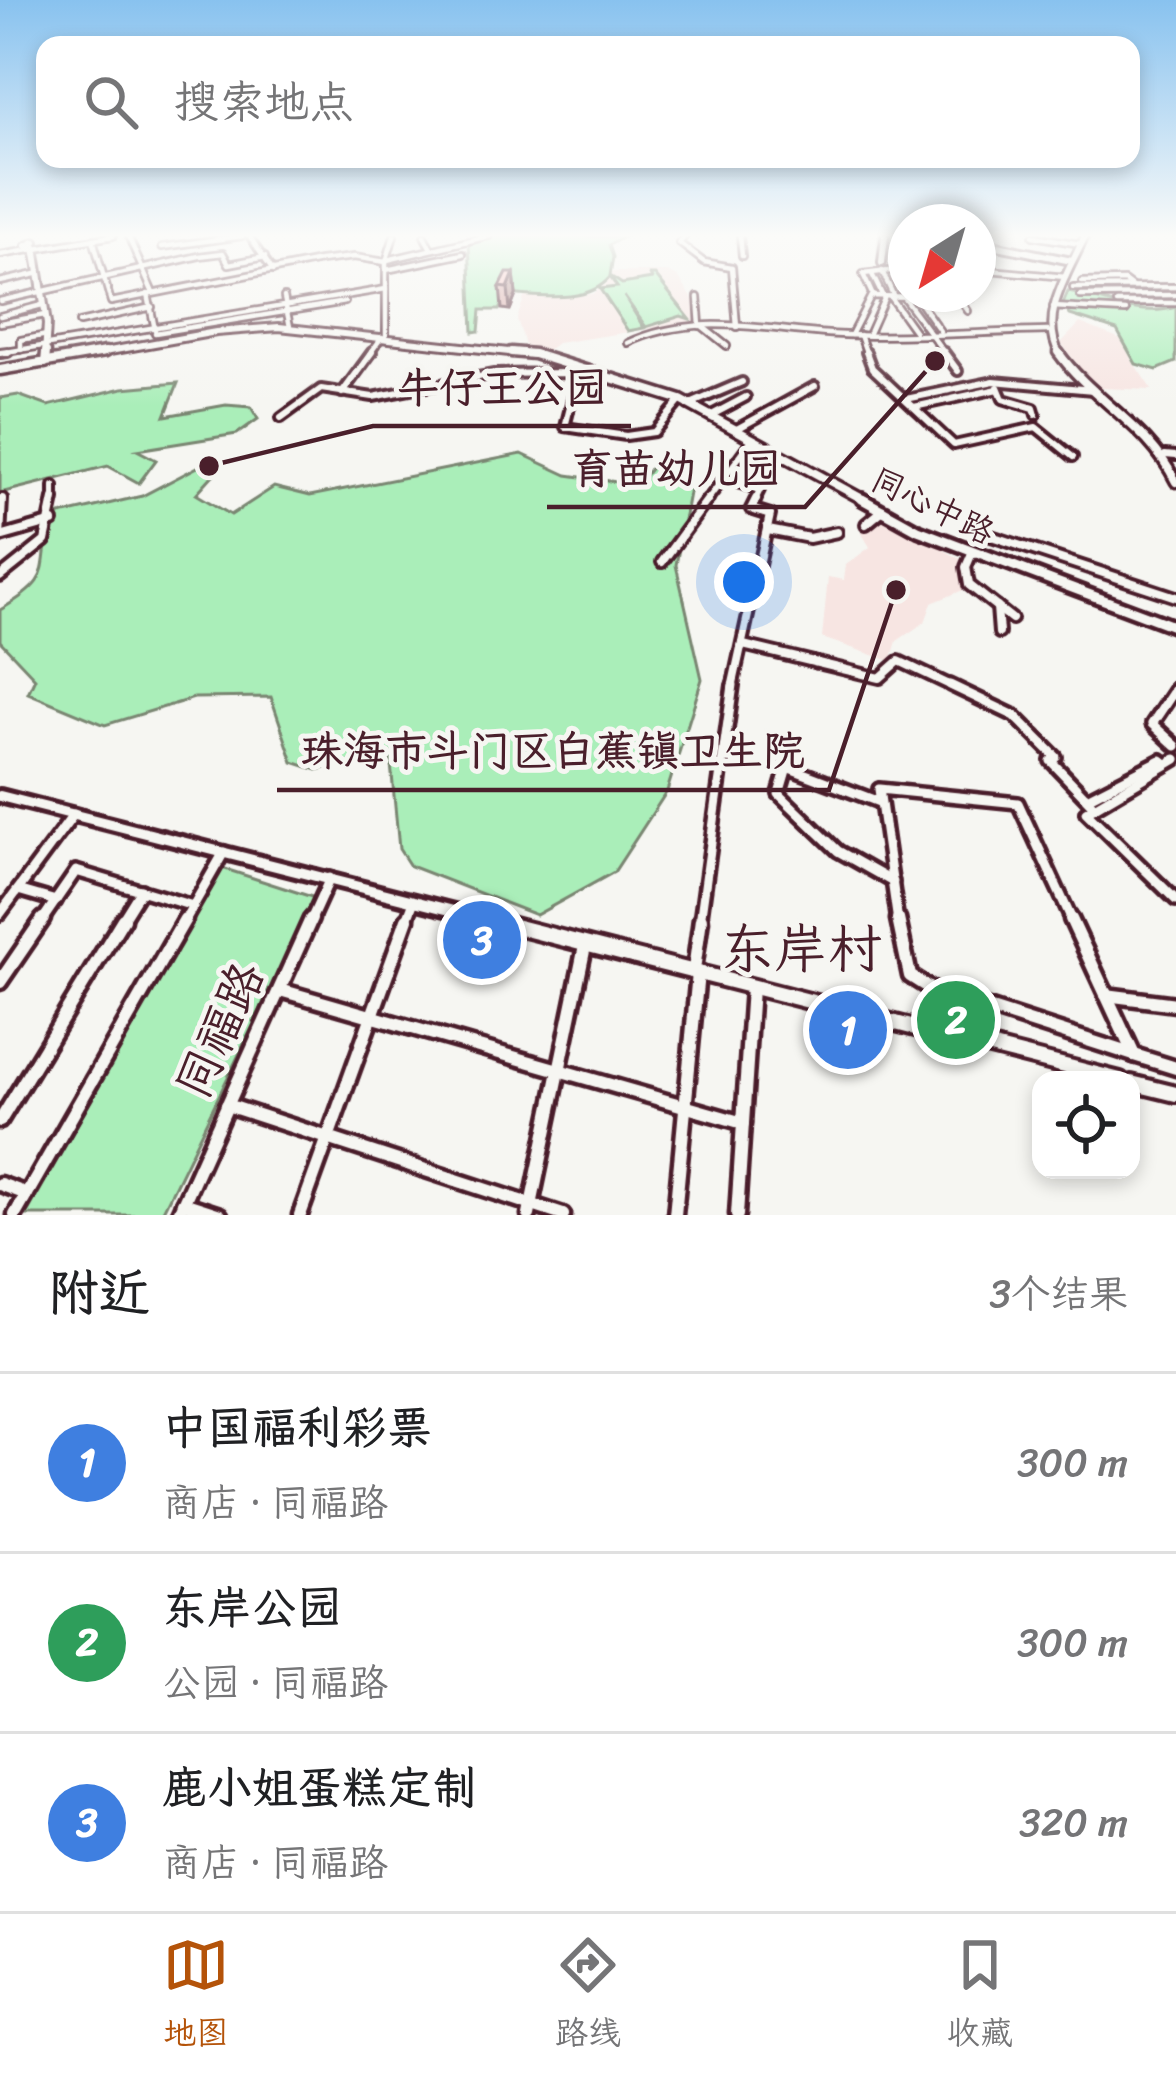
<!DOCTYPE html>
<html lang="zh">
<meta charset="utf-8">
<style>
body{margin:0;font-family:Sriracha,"LXGW WenKai TC",sans-serif;background:#f6f6f6;color:#202124}
.controls{position:absolute;right:36px;bottom:36px;display:grid;overflow:hidden;border-radius:24px;box-shadow:0 6px 18px #0003}
.controls button{width:108px;height:108px;display:grid;place-items:center;padding:0;border:0;border-bottom:3px solid #e0e0e0;background:#fff;color:#202124;font:60px sans-serif}
.compass{position:absolute;left:888px;top:204px;width:108px;height:108px;border-radius:50%;background:#fff;box-shadow:0 6px 18px #0003;rotate:217deg}
.you{position:absolute;left:744px;top:582px;width:42px;height:42px;margin:-30px;border:9px solid #fff;border-radius:50%;background:#1a73e8;box-shadow:0 0 0 18px #1a73e833}
.badge{display:grid;place-items:center;width:78px;height:78px;border-radius:50%;background:#b45309;color:#fff;font-size:39px;font-weight:700}
.pin{position:absolute;translate:-50% -50%;border:6px solid #fff;box-shadow:0 3px 12px #0006}
.list{margin:0;padding:0;list-style:none}
h2{display:flex;justify-content:space-between;align-items:center;height:156px;margin:0;padding:0 48px;font-size:51px}
h2 small{font-size:39px;font-weight:400;color:#757577}
.list li{display:grid;grid-template-columns:78px 1fr auto;gap:36px;align-items:center;box-sizing:border-box;height:180px;padding:0 48px;border-top:3px solid #e0e0e0}
.list b{display:block;font-size:45px;white-space:nowrap}
.list p{margin:0;font-size:39px;white-space:nowrap;color:#757577}
.list em{font-size:39px;font-style:normal;color:#757577}
.icon{flex:none;width:66px;height:66px;fill:none;stroke:currentColor;stroke-width:2;stroke-linecap:round;stroke-linejoin:round}
.map{position:relative;flex:none;width:1176px;height:1215px;overflow:hidden}
.search{position:absolute;background:#fff;box-shadow:0 6px 18px #0003;left:36px;right:36px;top:36px;height:132px;display:flex;align-items:center;gap:30px;box-sizing:border-box;padding:0 42px;border-radius:24px;color:#757577;font-size:45px}
.sheet{height:696px;background:#fff}
nav{display:flex;justify-content:space-around;align-items:center;box-sizing:border-box;height:168px;border-top:3px solid #e0e0e0;background:#fff;font-size:33px;color:#757577}
nav a{display:grid;justify-items:center;gap:6px}
nav .on{color:#b45309}
.map>svg:first-child{display:block}
.built{fill:#f7e5e2}
.green{fill:#aaeeb9;stroke:#7a8672;stroke-width:3}
.lines{fill:none;stroke-linecap:round;stroke-linejoin:round}
.minor-far4-casing{stroke:#4a1f2b;stroke-width:10}
.minor-far3-casing{stroke:#4a1f2b;stroke-width:14}
.minor-far2-casing{stroke:#4a1f2b;stroke-width:16}
.minor-far1-casing{stroke:#4a1f2b;stroke-width:18}
.minor-casing{stroke:#4a1f2b;stroke-width:21}
.tertiary-far4-casing{stroke:#4a1f2b;stroke-width:12}
.tertiary-far3-casing{stroke:#4a1f2b;stroke-width:15}
.tertiary-far2-casing{stroke:#4a1f2b;stroke-width:18}
.tertiary-far1-casing{stroke:#4a1f2b;stroke-width:20}
.tertiary-casing{stroke:#4a1f2b;stroke-width:22}
.secondary-far1-casing{stroke:#4a1f2b;stroke-width:12}
.secondary-casing{stroke:#4a1f2b;stroke-width:15}
.minor-far4{stroke:#f6f6f2;stroke-width:4.5}
.minor-far3{stroke:#f6f6f2;stroke-width:6}
.minor-far2{stroke:#f6f6f2;stroke-width:8}
.minor-far1{stroke:#f6f6f2;stroke-width:9}
.minor{stroke:#f6f6f2;stroke-width:12}
.tertiary-far4{stroke:#f6f6f2;stroke-width:6}
.tertiary-far3{stroke:#f6f6f2;stroke-width:8}
.tertiary-far2{stroke:#f6f6f2;stroke-width:9}
.tertiary-far1{stroke:#f6f6f2;stroke-width:10}
.tertiary{stroke:#f6f6f2;stroke-width:14}
.secondary-far1{stroke:#f6f6f2;stroke-width:6}
.secondary{stroke:#f6f6f2;stroke-width:8}
.wall{fill:#d5a2a1;stroke:#4a1f2b;stroke-width:3}
.shaded-wall{fill:#ae8483;stroke:#4a1f2b;stroke-width:3}
.building{fill:#f8bcbb;stroke:#4a1f2b;stroke-width:3}
.labels{text-anchor:middle;stroke-width:10;stroke-linejoin:round;paint-order:stroke}
.far-street-label{font-size:33px;fill:#4a1f2b;stroke:#f6f6f2}
.near-street-label{font-size:48px;fill:#4a1f2b;stroke:#f6f6f2}
.near-quarter-label{font-size:54px;fill:#4a1f2b;stroke:#f6f6f2}
.leader{fill:none;stroke:#4a1f2b;stroke-width:4.5}
.callout-dot{fill:#4a1f2b;stroke:#f6f6f2;stroke-width:4.5}
.callout-label{font-size:42px;text-anchor:middle;font-weight:bold;fill:#4a1f2b;stroke:#f6f6f2;stroke-width:10;stroke-linejoin:round;paint-order:stroke}
</style>
<div class="map">
<svg width="1176" height="1215" viewBox="0 0 1176 1215">
<rect width="100%" height="100%" fill="#f6f6f2"/>
<filter id="ink" filterUnits="userSpaceOnUse"><feTurbulence type="fractalNoise" baseFrequency=".00833" numOctaves="2"/><feDisplacementMap in="SourceGraphic" scale="24" xChannelSelector="R" yChannelSelector="G"/><feConvolveMatrix kernelMatrix="1 2 1 2 8 2 1 2 1" color-interpolation-filters="sRGB"/></filter>
<g filter="url(#ink)">
<g class="built">
<polygon points="613,272 668,272 678,277 695,302 695,322 557,343 547,351 525,345 517,319 527,289 566,296 592,294 606,284"/>
<polygon points="1080,323 1126,341 1131,359 1152,390 1102,388 1081,369 1061,343"/>
<polygon points="880,515 966,562 968,588 932,603 925,622 897,641 891,661 822,638 828,577 844,580 846,565 870,547 861,532"/>
</g>
<g class="green">
<path d="M496,236h129l-16,9 4,12 -3,19 12,8 30,-5 -2,-4h5l35,44 -9,-3 -35,11 -22,-31 20,32 -16,3 -28,-42 17,-2 -7,-10c-23,28 -70,19 -103,17l-8,16h-18l-2,21 -6,1 -4,-91z"/>
<path d="M1068,292c37,7 71,26 108,15v55l-19,8 -21,-6 -19,-34 -47,-15 -7,-11z"/>
<polygon points="178,383 165,416 226,405 251,407 258,419 237,434 137,450 156,460 139,483 108,466 0,493 0,398 18,395 48,406 123,388"/>
<path d="M522,454l45,21 71,10 14,-19 38,21 -14,78 26,114 -35,112 -53,81 -78,43 -126,-49 -11,-17 -9,-96 -73,17 -24,-8 -22,-65 -77,1 -89,27 -77,-32 7,-15 -35,-37v-31c59,-34 36,-40 52,-93l90,-21 69,-36 10,6 -25,28 35,21 43,-28 36,9z"/>
<polygon points="222,868 315,898 161,1215 26,1215"/>
</g>
<g class="lines">
<g class="minor-far4-casing">
<g id="minor-far4">
<polyline points="128,236 153,293"/>
<polyline points="249,236 273,271"/>
<polyline points="424,236 430,247"/>
<polyline points="685,236 679,243 704,262 732,267 737,327"/>
<polyline points="740,236 742,256"/>
<polyline points="1033,236 1081,244"/>
<polyline points="93,239 111,302 320,261 354,257 386,262"/>
<polyline points="162,247 242,236"/>
<polyline points="0,255 113,236"/>
<polyline points="387,260 489,236"/>
<polyline points="978,269 1066,277"/>
<polyline points="386,270 463,254"/>
<polyline points="882,271 894,297"/>
<polyline points="0,282 36,274"/>
<polyline points="1082,282 1124,281 1132,287"/>
<polyline points="1073,288 1176,287"/>
<polyline points="148,294 155,330"/>
<polyline points="914,294 940,331"/>
<polyline points="957,295 968,311"/>
<polyline points="873,296 863,274 906,269"/>
<polyline points="1080,296 1175,295"/>
<polyline points="284,297 290,327"/>
<polyline points="698,297 700,326"/>
<polyline points="890,297 915,332"/>
<polyline points="904,298 946,355"/>
<polyline points="0,301 199,256 223,253 229,264 265,257"/>
<polyline points="1117,303 1176,303"/>
<polyline points="1053,307 1126,311"/>
<polyline points="0,316 42,305"/>
<polyline points="0,323 45,315"/>
<polyline points="79,323 152,307"/>
<polyline points="702,326 727,346"/>
<polyline points="155,333 345,302"/>
<polyline points="851,335 871,296 971,298"/>
<polyline points="860,335 867,355"/>
<polyline points="868,335 884,299 872,274"/>
<polyline points="386,336 386,262 394,236"/>
<path d="M628,343c69,-33 144,-11 217,-8 68,3 136,-3 203,-4"/>
<polyline points="21,350 21,340 47,335"/>
<polyline points="0,353 386,289"/>
<polyline points="369,355 382,337"/>
</g>
</g>
<g class="minor-far3-casing">
<g id="minor-far3">
<polyline points="866,352 872,368 954,445 1036,427 1073,457"/>
<polyline points="944,352 958,371"/>
<polyline points="0,353 8,352"/>
<polyline points="998,387 1003,399 1034,408 1036,415"/>
<polyline points="342,393 372,352"/>
<polyline points="906,399 994,381 1093,390"/>
<polyline points="688,405 742,382"/>
<polyline points="914,407 998,389"/>
<polyline points="710,416 746,397"/>
<polyline points="281,418 321,389 373,397 494,374 567,373 577,379 565,427 626,436 654,432 681,400"/>
<polyline points="735,430 815,386"/>
<polyline points="1165,455 1176,456"/>
<polyline points="725,479 760,490 754,502"/>
<polyline points="54,486 54,502"/>
<polyline points="706,502 751,441"/>
</g>
</g>
<g class="minor-far2-casing">
<g id="minor-far2">
<polyline points="866,524 883,510"/>
<polyline points="768,530 809,538 837,532"/>
<polyline points="979,532 1176,597"/>
<polyline points="0,537 53,522"/>
<polyline points="0,537 2,499"/>
<polyline points="972,553 966,567 969,585 1012,619"/>
<polyline points="662,562 708,499"/>
<polyline points="0,577 45,541 54,499"/>
<polyline points="997,607 999,633"/>
<polyline points="743,645 880,678 899,661 956,688"/>
<polyline points="732,688 770,515 751,509 756,499"/>
</g>
</g>
<g class="minor-far1-casing">
<g id="minor-far1">
<polyline points="950,685 1015,716 1056,757 1051,761 1093,805"/>
<polyline points="1176,688 1152,724 1176,746"/>
<polyline points="1176,759 1086,812 1176,900"/>
<polyline points="1087,798 1161,760 1166,764"/>
<polyline points="879,802 787,767 779,794 838,851 893,882"/>
<polyline points="18,890 56,901"/>
<polyline points="0,914 74,814"/>
<polyline points="41,922 76,871 193,906"/>
<polyline points="121,922 141,890"/>
<polyline points="184,922 224,852"/>
<polyline points="310,922 330,878"/>
<polyline points="406,922 414,901"/>
<polyline points="700,922 733,685"/>
<polyline points="898,922 879,789 1018,803 1073,922"/>
</g>
</g>
<g class="minor-casing">
<g id="minor">
<polyline points="898,919 910,976 932,990 1134,1055"/>
<polyline points="1071,919 1134,1055"/>
<polyline points="694,970 701,919"/>
<polyline points="0,982 43,919"/>
<polyline points="280,990 743,1123 752,988"/>
<polyline points="1106,995 1176,1004"/>
<polyline points="927,1030 932,990"/>
<polyline points="1134,1055 1176,1068"/>
<polyline points="227,1105 563,1215"/>
<polyline points="0,1121 123,919"/>
<polyline points="0,1184 27,1194"/>
<polyline points="183,1203 220,1215"/>
<polyline points="15,1215 185,919"/>
<polyline points="178,1215 311,919"/>
<polyline points="300,1215 407,919"/>
<polyline points="529,1215 585,946"/>
<polyline points="675,1215 698,973"/>
<polyline points="737,1215 743,1123"/>
</g>
</g>
<g class="tertiary-far4-casing">
<g id="tertiary-far4">
<polyline points="35,242 27,246 35,247 47,324 45,355"/>
<polyline points="978,242 1072,261"/>
<polyline points="882,263 885,236"/>
<polyline points="87,355 216,332 279,327 536,355"/>
</g>
</g>
<g class="tertiary-far3-casing">
<g id="tertiary-far3">
<polyline points="511,352 534,354 681,400 868,502"/>
<polyline points="45,363 46,352"/>
<polyline points="0,370 105,352"/>
</g>
</g>
<g class="tertiary-far2-casing">
<polyline id="tertiary-far2" points="862,499 918,530 1176,627"/>
</g>
<g class="tertiary-far1-casing">
<polyline id="tertiary-far1" points="0,796 497,922"/>
</g>
<g class="tertiary-casing">
<g id="tertiary">
<polyline points="486,919 1120,1080"/>
<polyline points="1131,1083 1176,1094"/>
</g>
</g>
<g class="secondary-far1-casing">
<path id="secondary-far1" d="M1060,355c-22,-40 8,-81 25,-119"/>
</g>
<g class="secondary-casing">
<path id="secondary" d="M1058,352c35,49 91,74 118,130"/>
</g>
<use href="#minor-far4" class="minor-far4"/>
<use href="#minor-far3" class="minor-far3"/>
<use href="#minor-far2" class="minor-far2"/>
<use href="#minor-far1" class="minor-far1"/>
<use href="#minor" class="minor"/>
<use href="#tertiary-far4" class="tertiary-far4"/>
<use href="#tertiary-far3" class="tertiary-far3"/>
<use href="#tertiary-far2" class="tertiary-far2"/>
<use href="#tertiary-far1" class="tertiary-far1"/>
<use href="#tertiary" class="tertiary"/>
<use href="#secondary-far1" class="secondary-far1"/>
<use href="#secondary" class="secondary"/>
</g>
<polygon class="wall" points="514,273 516,295 510,310 502,309 500,287"/>
<polygon class="shaded-wall" points="514,273 516,295 510,310 508,288"/>
<polygon class="building" points="507,273 514,273 508,288 500,287"/>
</g>
<linearGradient id="sky" x2="0" y2="1"><stop stop-color="#88c2ef"/><stop offset="0.58" stop-color="#fbfbf9"/><stop offset="1" stop-color="#fbfbf9" stop-opacity="0"/></linearGradient>
<rect width="1176" height="406" fill="url(#sky)"/>
<g class="labels">
<g class="far-street-label">
<text transform="translate(933 505) rotate(26)" y="12">同心中路</text>
</g>
<g class="near-street-label">
<text transform="translate(219 1030) rotate(-65)" y="17">同福路</text>
</g>
<g class="near-quarter-label">
<text x="801" y="967">东岸村</text>
</g>
</g>
<path class="leader" d="M209 466L373 426H631M935 361L805 507H547M896 590L829 790H277"/>
<g class="callout-dot">
<circle cx="209" cy="466" r="12"/>
<circle cx="935" cy="361" r="12"/>
<circle cx="896" cy="590" r="12"/>
</g>
<g class="callout-label">
<text x="502" y="402">牛仔王公园</text>
<text x="676" y="483">育苗幼儿园</text>
<text x="553" y="765">珠海市斗门区白蕉镇卫生院</text>
</g>
</svg>
<div class="controls">
<button><svg class="icon" aria-label="locate" viewBox="0 0 24 24"><circle cx="12" cy="12" r="6"/><path d="M12 2v4M12 18v4M2 12h4M18 12h4"/></svg></button>
</div>
<svg class="compass" viewBox="-18 -18 36 36"><path d="M0-13l5 13h-10z" fill="#e53935"/><path d="M0 13l5-13h-10z" fill="#757577"/></svg>
<div class="you"></div>
<div class="pin badge" style="left:848px;top:1030px;background:#3f7fe0">1</div>
<div class="pin badge" style="left:956px;top:1020px;background:#2e9e5b">2</div>
<div class="pin badge" style="left:482px;top:940px;background:#3f7fe0">3</div>
<div class="search"><svg class="icon" aria-label="search" viewBox="0 0 24 24"><circle cx="10" cy="10" r="6"/><path d="M15 15l6 6"/></svg>搜索地点</div>
</div>
<section class="sheet">
<h2>附近<small>3个结果</small></h2>
<ul class="list">
<li><span class="badge" style="background:#3f7fe0">1</span><div><b>中国福利彩票</b><p>商店 · 同福路</p></div><em>300 m</em></li>
<li><span class="badge" style="background:#2e9e5b">2</span><div><b>东岸公园</b><p>公园 · 同福路</p></div><em>300 m</em></li>
<li><span class="badge" style="background:#3f7fe0">3</span><div><b>鹿小姐蛋糕定制</b><p>商店 · 同福路</p></div><em>320 m</em></li>
</ul>
</section>
<nav>
<a class="on"><svg class="icon" aria-label="map" viewBox="0 0 24 24"><path d="M3 6l6-2 6 2 6-2v14l-6 2-6-2-6 2zM9 4v14M15 6v14"/></svg>地图</a>
<a><svg class="icon" aria-label="directions" viewBox="0 0 24 24"><path d="M12 3l9 9-9 9-9-9zM9 14v-3h6M13 9l2 2-2 2"/></svg>路线</a>
<a><svg class="icon" aria-label="saved" viewBox="0 0 24 24"><path d="M7 4h10v16l-5-4-5 4z"/></svg>收藏</a>
</nav>
